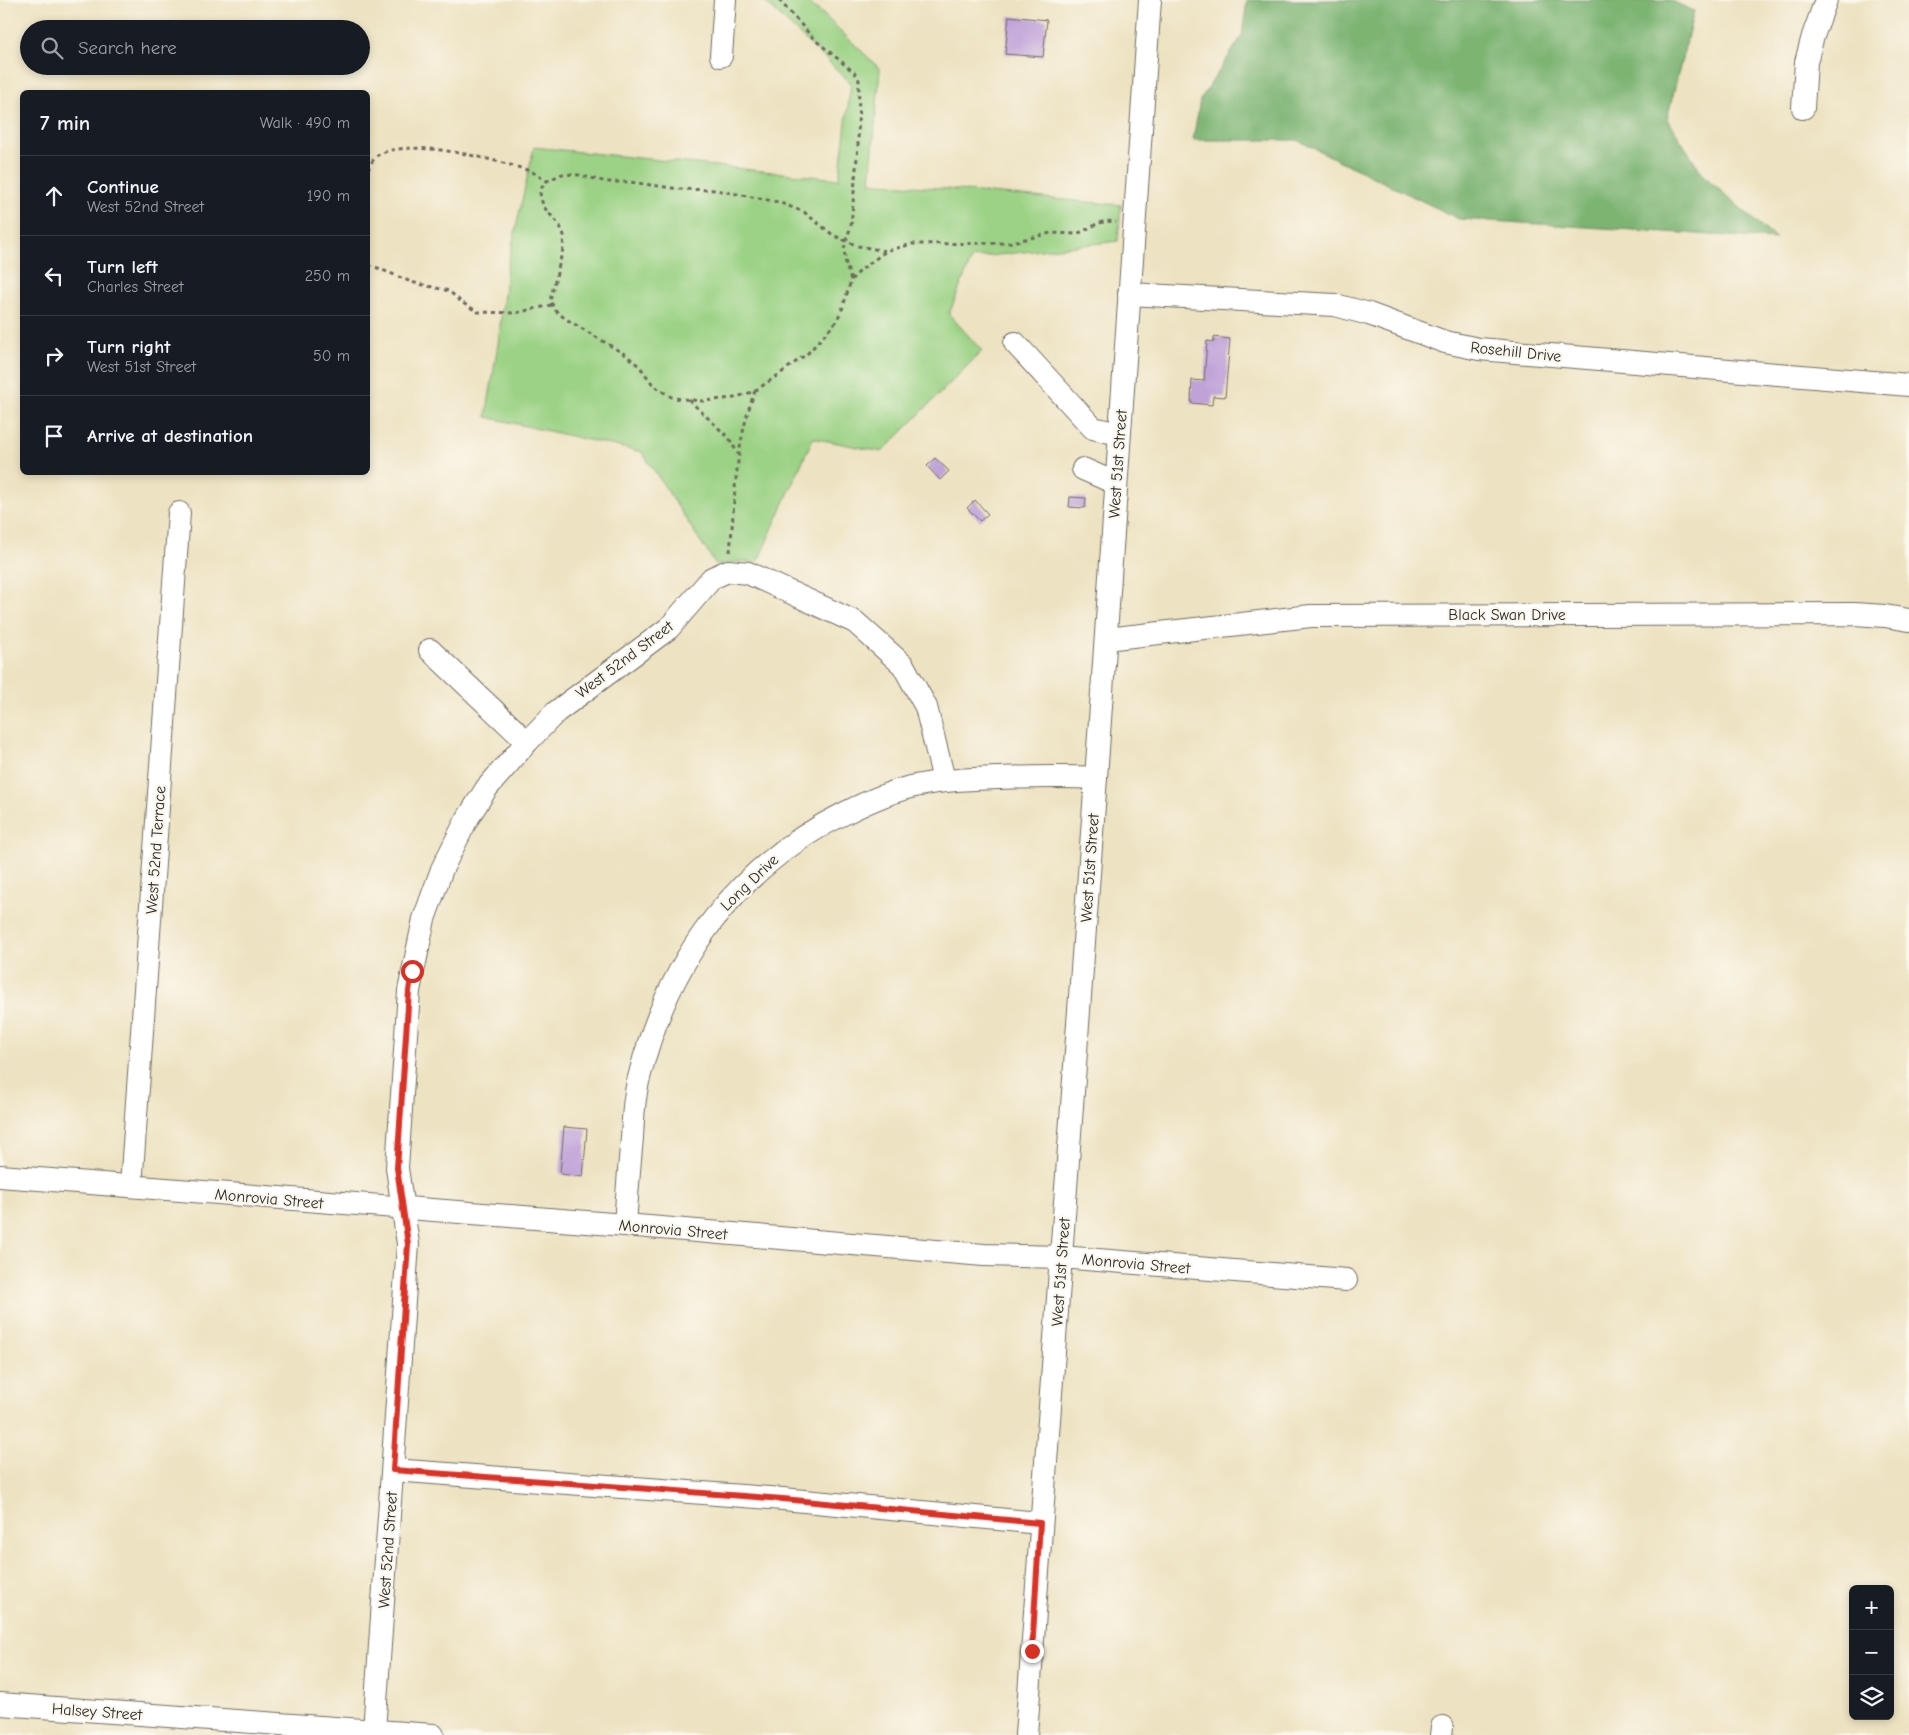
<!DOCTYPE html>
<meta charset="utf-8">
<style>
body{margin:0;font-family:"Comic Neue",sans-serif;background:#242831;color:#f1f3f6}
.controls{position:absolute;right:15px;bottom:15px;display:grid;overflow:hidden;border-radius:8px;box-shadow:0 2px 8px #0003}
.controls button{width:45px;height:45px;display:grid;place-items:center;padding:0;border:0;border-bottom:1px solid #363941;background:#171b24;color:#f1f3f6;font:25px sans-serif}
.stop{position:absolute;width:15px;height:15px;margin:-11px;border:4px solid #d93025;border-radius:50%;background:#fff}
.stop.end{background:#d93025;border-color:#fff;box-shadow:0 1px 5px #0008}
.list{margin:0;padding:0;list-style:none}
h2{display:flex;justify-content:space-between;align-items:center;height:65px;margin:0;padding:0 20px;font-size:21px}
h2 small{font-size:16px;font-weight:400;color:#9ea1a6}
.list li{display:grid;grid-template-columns:32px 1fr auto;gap:15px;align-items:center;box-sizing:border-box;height:80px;padding:0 20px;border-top:1px solid #363941}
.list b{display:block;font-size:19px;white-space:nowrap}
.list p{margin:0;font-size:16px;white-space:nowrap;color:#9ea1a6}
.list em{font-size:16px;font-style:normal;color:#9ea1a6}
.icon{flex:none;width:28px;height:28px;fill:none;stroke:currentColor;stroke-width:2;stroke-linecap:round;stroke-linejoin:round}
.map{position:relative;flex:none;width:1909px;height:1735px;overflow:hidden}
.search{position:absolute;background:#171b24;box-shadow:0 2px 8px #0003;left:20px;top:20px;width:350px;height:55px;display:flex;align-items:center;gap:12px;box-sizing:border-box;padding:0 18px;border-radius:28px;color:#9ea1a6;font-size:19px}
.panel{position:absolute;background:#171b24;box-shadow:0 2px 8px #0003;left:20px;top:90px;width:350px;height:385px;border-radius:8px}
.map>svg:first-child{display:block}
.green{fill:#9bd285;stroke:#637e58}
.forest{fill:#7cb472;stroke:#54704e}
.building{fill:#c0a2d9}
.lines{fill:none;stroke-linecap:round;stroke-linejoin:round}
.minor-casing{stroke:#6f6b60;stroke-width:24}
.path{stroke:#6f6b60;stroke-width:3;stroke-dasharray:4 4;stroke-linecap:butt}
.minor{stroke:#fff;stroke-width:22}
.route{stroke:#d93025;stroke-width:6}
.labels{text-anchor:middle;stroke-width:4.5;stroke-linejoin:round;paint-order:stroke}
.street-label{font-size:16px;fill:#2b2b2b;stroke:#fbf7ec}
</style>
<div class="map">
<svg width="1909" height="1735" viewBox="0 0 1909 1735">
<rect width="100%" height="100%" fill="#fbf7ec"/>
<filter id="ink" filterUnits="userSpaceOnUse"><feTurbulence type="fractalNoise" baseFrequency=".02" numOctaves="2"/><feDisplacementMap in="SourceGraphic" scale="10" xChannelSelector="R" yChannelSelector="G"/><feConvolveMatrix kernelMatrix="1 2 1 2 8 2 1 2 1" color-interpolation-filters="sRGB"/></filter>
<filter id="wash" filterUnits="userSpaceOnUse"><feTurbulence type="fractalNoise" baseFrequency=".0096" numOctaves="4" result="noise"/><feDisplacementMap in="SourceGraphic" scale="20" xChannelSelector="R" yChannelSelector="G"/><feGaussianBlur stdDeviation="1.12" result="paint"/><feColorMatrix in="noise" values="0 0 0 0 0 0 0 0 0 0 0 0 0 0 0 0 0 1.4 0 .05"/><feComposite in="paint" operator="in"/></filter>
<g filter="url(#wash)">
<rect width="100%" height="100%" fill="#ede2c1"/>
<polygon class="green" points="763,0 805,0 824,15 880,69 870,182 1121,205 1118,241 972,258 949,314 982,351 882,452 813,438 757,563 744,561 716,565 642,452 486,417 498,344 507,268 534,147 839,179 851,83"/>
<polygon class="forest" points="1247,0 1670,0 1694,11 1667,119 1704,176 1776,239 1459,219 1297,140 1193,140 1200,100 1242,36"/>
<g id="blocks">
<g class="building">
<polygon points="1009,16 1047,20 1043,57 1005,54"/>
<polygon points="1214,337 1230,339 1225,397 1213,396 1212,405 1191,403 1192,380 1204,381 1207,341 1214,342"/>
<polygon points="935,458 949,471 940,480 927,466"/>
<polygon points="1070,497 1086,498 1085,508 1069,507"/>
<polygon points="975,500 988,514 980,521 967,508"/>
<polygon points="564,1127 587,1129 583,1177 560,1174"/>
</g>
</g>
</g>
<g filter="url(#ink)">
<use href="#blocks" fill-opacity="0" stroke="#6f6b60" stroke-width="1"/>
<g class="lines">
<g class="minor-casing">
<g id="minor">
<polyline points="721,56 725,0"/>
<polyline points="1803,108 1806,62 1813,36 1826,0"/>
<polyline points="1129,294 1335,305 1369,314 1445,342 1479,349 1909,385"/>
<polyline points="1015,343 1093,428 1119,434"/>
<polyline points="1083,469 1115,483"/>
<polyline points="1106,639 1311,616 1854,614 1885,616 1909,620"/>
<polyline points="430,650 527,742"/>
<polyline points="0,1176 625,1225 984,1255 1061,1257 1346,1280"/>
<polyline points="131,1186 179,513"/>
<path d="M625,1225c2,-29 4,-58 7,-87 1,-21 2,-43 8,-64 29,-115 97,-208 205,-261 22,-11 46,-22 70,-27 28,-6 55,-7 83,-8 33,-1 65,-2 98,0"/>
<polyline points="393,1470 783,1499 1040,1523"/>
<polyline points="0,1704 433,1735"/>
<polyline points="374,1731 408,1244 397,1168 409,991 424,919 442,869 466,821 486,789 527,742 556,712 669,628 712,578 728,571 748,573 855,622 903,665 926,707 944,780"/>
<polyline points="1026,1735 1096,778 1150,0"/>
<polyline points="1441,1735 1442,1727"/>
</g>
</g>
<g class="path">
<polyline points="779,0 814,39 855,73 859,80 858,146 851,226 846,241 844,249 846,265 851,280 843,307 836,322 808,353 781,373 755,391 734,398 703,401 673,398 654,386 640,367 626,355 566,319 557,312 550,301 563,249 564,235 560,226 543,206 540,193 542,187 547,181 562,174 579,175 607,182 630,182 679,189 716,190 778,202 804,212 833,235 846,241 858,246 886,251"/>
<path d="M368,170c2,-5 6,-13 10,-15 32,-18 114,4 149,15 7,2 13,7 20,11"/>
<polyline points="368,266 378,268 411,282 449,291 461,302 478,312 515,313 552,305"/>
<polyline points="851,280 862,269 886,251 912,244 1008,243 1051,233 1077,234 1097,224 1106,221 1116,222"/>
<polyline points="689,400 729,438 738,454"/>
<path d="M730,552c5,-54 5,-109 25,-161"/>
</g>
<use href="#minor" class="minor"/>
</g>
</g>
<g class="lines" filter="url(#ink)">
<polyline class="route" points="412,971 409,991 397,1168 408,1244 393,1470 783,1499 1040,1523 1032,1651"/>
</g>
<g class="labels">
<g class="street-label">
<text transform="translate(1516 351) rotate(6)" y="6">Rosehill Drive</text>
<text transform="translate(1117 464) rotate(-86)" y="6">West 51st Street</text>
<text x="1507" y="620">Black Swan Drive</text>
<text transform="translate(624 659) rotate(-37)" y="6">West 52nd Street</text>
<text transform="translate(155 850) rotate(-86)" y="6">West 52nd Terrace</text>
<text transform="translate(1089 868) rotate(-86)" y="6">West 51st Street</text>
<text transform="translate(749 882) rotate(-44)" y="6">Long Drive</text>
<text transform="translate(269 1198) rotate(5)" y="6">Monrovia Street</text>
<text transform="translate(673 1229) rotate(5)" y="6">Monrovia Street</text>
<text transform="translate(1136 1263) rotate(5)" y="6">Monrovia Street</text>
<text transform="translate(1060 1272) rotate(-86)" y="6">West 51st Street</text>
<text transform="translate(387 1550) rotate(-86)" y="6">West 52nd Street</text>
<text transform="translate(97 1711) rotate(4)" y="6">Halsey Street</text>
</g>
</g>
</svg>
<div class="controls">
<button>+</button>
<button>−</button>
<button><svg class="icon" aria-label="layers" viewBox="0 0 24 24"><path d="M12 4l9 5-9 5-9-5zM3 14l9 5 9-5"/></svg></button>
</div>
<div class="stop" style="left:412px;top:971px"></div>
<div class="stop end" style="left:1032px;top:1651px"></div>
<div class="search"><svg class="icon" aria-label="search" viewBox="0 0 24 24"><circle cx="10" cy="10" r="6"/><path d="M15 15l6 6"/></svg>Search here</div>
<section class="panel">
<h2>7 min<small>Walk · 490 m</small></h2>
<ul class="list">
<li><svg class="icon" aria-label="ahead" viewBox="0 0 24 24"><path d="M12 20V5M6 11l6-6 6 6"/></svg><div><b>Continue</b><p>West 52nd Street</p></div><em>190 m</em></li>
<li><svg class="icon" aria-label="left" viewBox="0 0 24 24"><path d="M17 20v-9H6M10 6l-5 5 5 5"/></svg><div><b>Turn left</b><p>Charles Street</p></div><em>250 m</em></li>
<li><svg class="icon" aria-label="right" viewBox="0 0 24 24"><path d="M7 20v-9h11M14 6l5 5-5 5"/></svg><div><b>Turn right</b><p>West 51st Street</p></div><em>50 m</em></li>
<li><svg class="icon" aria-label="arrive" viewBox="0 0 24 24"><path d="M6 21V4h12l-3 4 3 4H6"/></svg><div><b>Arrive at destination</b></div></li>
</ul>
</section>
</div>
